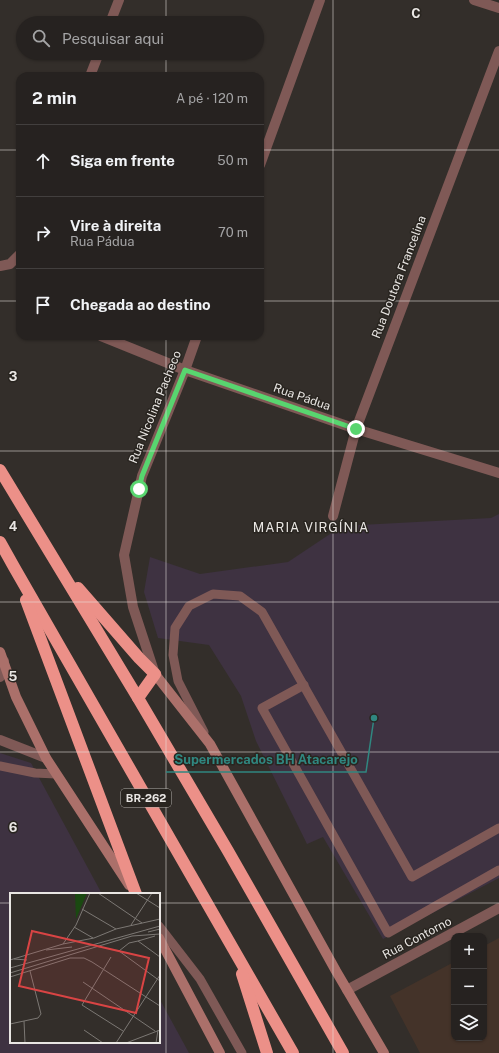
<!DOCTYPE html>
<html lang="pt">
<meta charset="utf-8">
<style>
body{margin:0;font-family:"Public Sans",sans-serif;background:#322f2d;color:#f1f3f6}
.controls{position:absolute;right:12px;bottom:12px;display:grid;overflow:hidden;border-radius:8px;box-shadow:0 1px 3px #0004}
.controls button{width:36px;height:36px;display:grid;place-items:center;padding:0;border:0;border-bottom:1px solid #423f3e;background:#262220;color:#f1f3f6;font:20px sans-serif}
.stop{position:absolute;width:12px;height:12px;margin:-9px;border:3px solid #58d56f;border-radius:50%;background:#fff}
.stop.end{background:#58d56f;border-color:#fff;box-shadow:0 1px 4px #0008}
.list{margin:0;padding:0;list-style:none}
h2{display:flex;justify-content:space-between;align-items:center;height:52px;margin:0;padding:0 16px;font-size:17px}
h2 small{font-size:13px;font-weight:400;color:#a4a4a5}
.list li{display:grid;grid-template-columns:26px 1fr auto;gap:12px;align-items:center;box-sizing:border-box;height:72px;padding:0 16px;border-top:1px solid #423f3e}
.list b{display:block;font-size:15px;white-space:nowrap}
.list p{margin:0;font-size:13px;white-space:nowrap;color:#a4a4a5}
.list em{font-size:13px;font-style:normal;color:#a4a4a5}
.icon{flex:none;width:22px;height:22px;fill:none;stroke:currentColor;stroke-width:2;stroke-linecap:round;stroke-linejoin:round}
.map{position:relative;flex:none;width:499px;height:1053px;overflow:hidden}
.search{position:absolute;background:#262220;box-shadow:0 1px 3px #0004;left:16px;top:16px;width:248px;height:44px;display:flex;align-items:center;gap:10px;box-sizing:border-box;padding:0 14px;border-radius:22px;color:#a4a4a5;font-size:15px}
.panel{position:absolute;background:#262220;box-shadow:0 1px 3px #0004;left:16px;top:72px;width:248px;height:268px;border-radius:12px}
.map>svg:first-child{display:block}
.commercial{fill:#3e3241}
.industrial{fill:#443329}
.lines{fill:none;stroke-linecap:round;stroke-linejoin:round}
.service{stroke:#7f5956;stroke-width:9}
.minor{stroke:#7f5956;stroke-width:10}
.secondary{stroke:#ab706a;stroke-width:10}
.motorway{stroke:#ec9088;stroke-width:12}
.route{stroke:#58d56f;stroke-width:5}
.grid{fill:none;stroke:#e9e6e3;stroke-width:1;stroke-opacity:0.55}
.labels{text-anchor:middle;stroke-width:3;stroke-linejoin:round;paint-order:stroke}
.shield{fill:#292520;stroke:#afaca8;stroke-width:1}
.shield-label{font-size:11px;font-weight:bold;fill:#e9e6e3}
.street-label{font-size:12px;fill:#e9e6e3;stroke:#292520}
.neighbourhood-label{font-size:13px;letter-spacing:1px;fill:#e9e6e3;stroke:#292520}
.inset-road{fill:none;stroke:#7c7874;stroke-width:1}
.view{fill:#d94444;fill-opacity:0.15;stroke:#d94444;stroke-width:2}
.inset-edge{fill:none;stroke:#e9e6e3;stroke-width:2}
.grid-label{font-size:13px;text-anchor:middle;font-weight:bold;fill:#e9e6e3;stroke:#292520;stroke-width:3;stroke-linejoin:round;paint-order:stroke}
.leader{fill:none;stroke:#308780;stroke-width:1.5}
.callout-dot{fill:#308780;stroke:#292520;stroke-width:1.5}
.callout-label{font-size:13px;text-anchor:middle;font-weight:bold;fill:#308780;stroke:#292520;stroke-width:3;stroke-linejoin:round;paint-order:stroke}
</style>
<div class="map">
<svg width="499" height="1053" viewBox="0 0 499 1053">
<rect width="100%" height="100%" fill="#332e2a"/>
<g class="commercial">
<polygon points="499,514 499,878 383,939 323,837 307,844 256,741 241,696 209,645 158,638 144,592 150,557 200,574 288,562 342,526 491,518"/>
<polygon points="0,753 31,763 102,894 11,894 11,1042 159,1042 159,998 189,1053 0,1053"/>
</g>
<polygon class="industrial" points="499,938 499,1053 420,1053 390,996 454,962 454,1038 484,1038 484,946"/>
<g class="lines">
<g class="service">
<polyline points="304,685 262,708 388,933 499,870"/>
<polyline points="204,732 178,681 173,655 175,628 189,606 213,594 240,596 262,612 412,877 499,828"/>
<polyline points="0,766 35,773 56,774"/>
<polyline points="159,926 200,979 242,1053"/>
</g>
<g class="minor">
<polyline points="474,0 499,8"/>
<polyline points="110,23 119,0"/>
<polyline points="90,76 99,53"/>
<polyline points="260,165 320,0"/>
<polyline points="0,266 10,264 20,254"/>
<polyline points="101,336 185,370 356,429 499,473"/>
<polyline points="333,516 356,429 499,51"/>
<polyline points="155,674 133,607 124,555 142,476 185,370 197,336"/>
<polyline points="0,677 4,661"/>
<polyline points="0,740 46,758"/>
<polyline points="347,990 499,908"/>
</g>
<g class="secondary">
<polyline points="0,652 16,697 46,758 129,885"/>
<polyline points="155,674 210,744 336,971 384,1053"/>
<polyline points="159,938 220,1053"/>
</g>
<g class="motorway">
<polyline points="0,470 138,698 228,851 343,1053"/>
<polyline points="0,542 14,567 293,1053"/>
<polyline points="78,588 139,658 155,674 138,698"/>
<polyline points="26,600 136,894"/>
<polyline points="242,974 267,1053"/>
</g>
</g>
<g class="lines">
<polyline class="route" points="139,489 142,476 185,370 356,429"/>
</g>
<path class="grid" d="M166,0v23M333,0v1053M166,53v23M0,150h20M260,150h239M0,301h20M260,301h239M166,336v717M0,451h499M0,602h499M0,752h499M0,903h11M159,903h340"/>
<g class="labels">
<rect class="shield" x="121" y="789" width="50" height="18" rx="3"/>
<g class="shield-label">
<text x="146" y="802">BR-262</text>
</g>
<g class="street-label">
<text transform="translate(399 277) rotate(-69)" y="4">Rua Doutora Francelina</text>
<text transform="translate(302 397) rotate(19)" y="4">Rua Pádua</text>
<text transform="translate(155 407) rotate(-68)" y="4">Rua Nicolina Pacheco</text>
<text transform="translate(417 938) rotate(-28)" y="4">Rua Contorno</text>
</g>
<g class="neighbourhood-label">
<text x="311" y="532">MARIA VIRGÍNIA</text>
</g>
</g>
<g transform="translate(10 893)">
<rect width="150" height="150" fill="#332e2a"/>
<path d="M65,0h12l-11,26z" fill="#1a4911"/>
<path class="inset-road" d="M88,0l44,30M126,0l24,15M72,16l34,20M121,32l21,-32M64,34l19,11M138,39l12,-3M128,48l17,-5M53,51l13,-19 14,-32M36,57l26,-3M101,64l-29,48 41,26M150,64l-22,-16 -9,2 -10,8 41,30M60,65h14l8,4 68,44M4,66l13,1M0,67l53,-16 31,-6 22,-9 44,-10M0,75l150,-42M0,80l122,-37 28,-2M0,84l60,-19M73,89l72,49M14,128l1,22M0,131l28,-6 3,-4 -11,-43M74,137l19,13M106,150l44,-68M116,150l34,-13M146,150l2,-13"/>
<path class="view" d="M22,38l117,27 -13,55 -117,-27z"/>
<rect width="150" height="150" class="inset-edge"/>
</g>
<g class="grid-label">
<text x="416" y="18">C</text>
<text x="13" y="381">3</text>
<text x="13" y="531">4</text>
<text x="13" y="681">5</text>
<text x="13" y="832">6</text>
</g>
<path class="leader" d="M374 718L366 772H166"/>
<circle class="callout-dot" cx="374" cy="718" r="4"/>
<g class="callout-label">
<text x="266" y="764">Supermercados BH Atacarejo</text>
</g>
</svg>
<div class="controls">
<button>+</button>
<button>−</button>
<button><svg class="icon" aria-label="layers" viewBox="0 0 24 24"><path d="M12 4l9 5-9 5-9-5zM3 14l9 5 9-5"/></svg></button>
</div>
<div class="stop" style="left:139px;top:489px"></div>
<div class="stop end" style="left:356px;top:429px"></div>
<div class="search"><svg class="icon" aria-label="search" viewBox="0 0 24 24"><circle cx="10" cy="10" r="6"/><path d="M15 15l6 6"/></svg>Pesquisar aqui</div>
<section class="panel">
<h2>2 min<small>A pé · 120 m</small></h2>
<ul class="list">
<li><svg class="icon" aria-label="ahead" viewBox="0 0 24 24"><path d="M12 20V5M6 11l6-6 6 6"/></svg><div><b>Siga em frente</b></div><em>50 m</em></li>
<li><svg class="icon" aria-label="right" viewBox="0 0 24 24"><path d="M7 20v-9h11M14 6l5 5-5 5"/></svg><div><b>Vire à direita</b><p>Rua Pádua</p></div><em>70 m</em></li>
<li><svg class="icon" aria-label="arrive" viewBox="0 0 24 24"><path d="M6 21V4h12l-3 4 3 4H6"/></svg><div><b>Chegada ao destino</b></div></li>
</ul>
</section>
</div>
